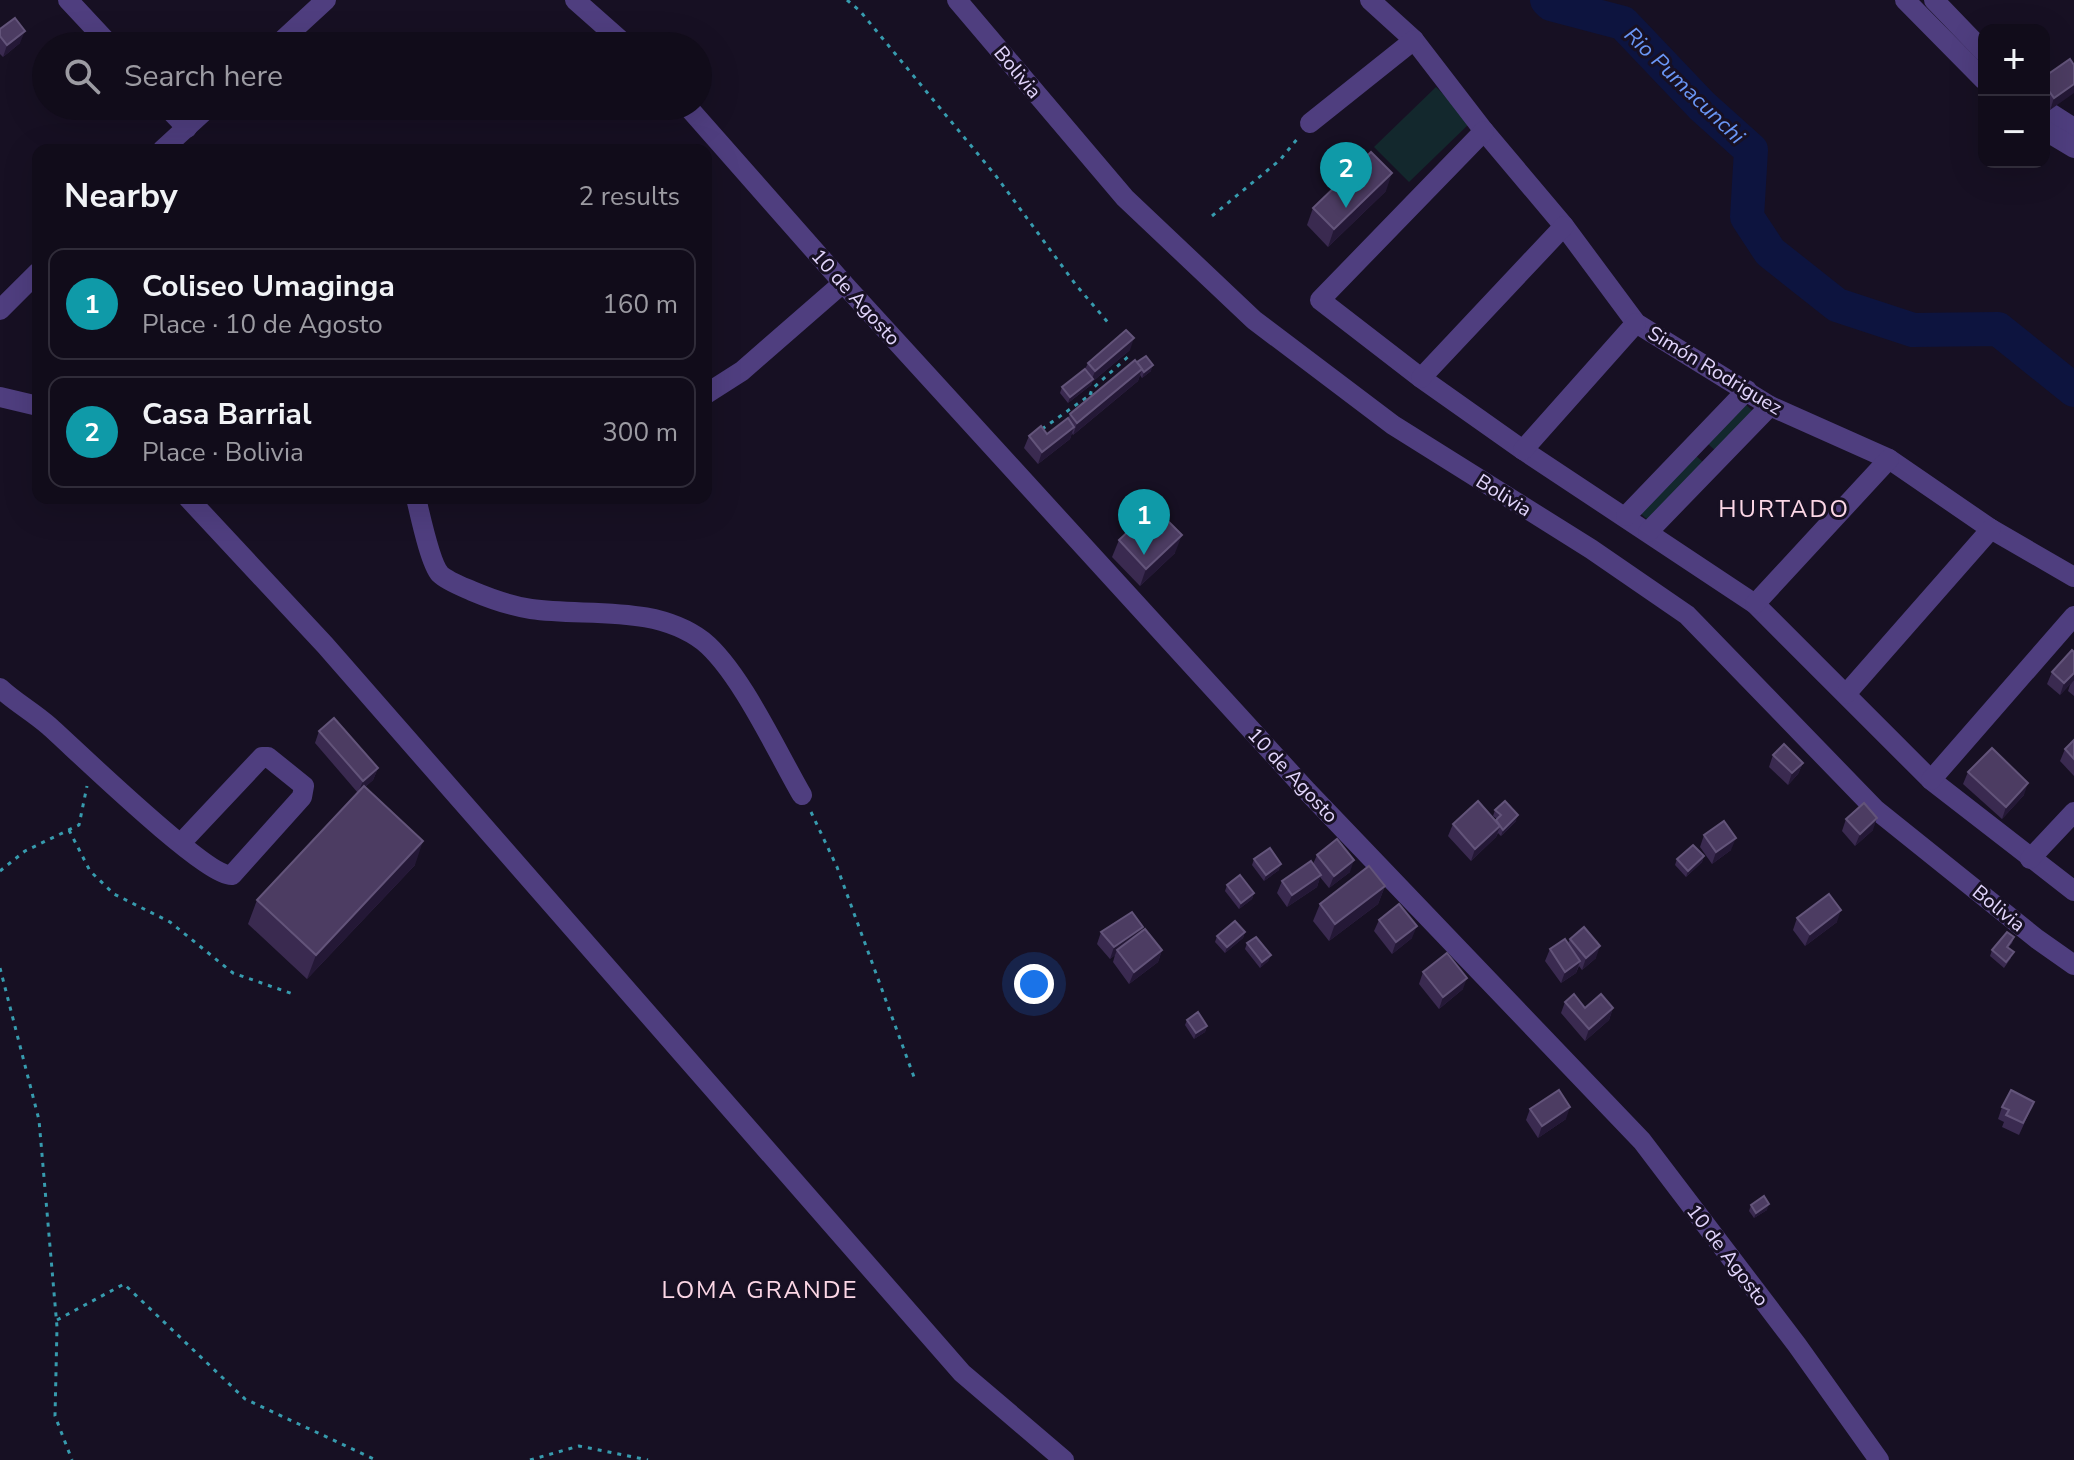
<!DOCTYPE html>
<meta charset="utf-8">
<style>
body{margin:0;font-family:"Nunito Sans",sans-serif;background:#1a1523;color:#f1f3f6}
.controls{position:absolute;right:24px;top:24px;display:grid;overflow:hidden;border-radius:16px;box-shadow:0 8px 32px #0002}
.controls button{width:72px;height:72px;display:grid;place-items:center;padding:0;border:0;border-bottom:2px solid #302c39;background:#110c1a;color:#f1f3f6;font:40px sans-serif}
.you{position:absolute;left:1034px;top:984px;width:28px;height:28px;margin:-20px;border:6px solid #fff;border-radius:50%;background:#1a73e8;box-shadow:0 0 0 12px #1a73e833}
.badge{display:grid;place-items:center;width:52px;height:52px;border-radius:50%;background:#0f766e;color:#fff;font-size:26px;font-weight:700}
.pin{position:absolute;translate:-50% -66px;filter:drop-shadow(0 2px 4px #0008)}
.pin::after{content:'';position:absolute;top:42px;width:28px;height:24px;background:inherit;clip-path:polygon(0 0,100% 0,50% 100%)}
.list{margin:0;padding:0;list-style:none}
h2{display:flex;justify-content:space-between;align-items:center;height:104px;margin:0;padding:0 32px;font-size:34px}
h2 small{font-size:26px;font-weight:400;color:#9c9ba2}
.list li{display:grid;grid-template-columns:52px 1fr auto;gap:24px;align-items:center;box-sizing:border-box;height:112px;margin:0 16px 16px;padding:0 16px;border:2px solid #302c39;border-radius:16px}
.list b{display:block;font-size:30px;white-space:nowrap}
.list p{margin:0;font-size:26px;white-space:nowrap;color:#9c9ba2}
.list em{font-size:26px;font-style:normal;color:#9c9ba2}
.icon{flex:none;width:44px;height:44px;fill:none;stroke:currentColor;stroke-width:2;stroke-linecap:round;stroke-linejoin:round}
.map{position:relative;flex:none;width:2074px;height:1460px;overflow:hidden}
.search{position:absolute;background:#110c1a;box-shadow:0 8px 32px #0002;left:32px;top:32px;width:680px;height:88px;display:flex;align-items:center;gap:20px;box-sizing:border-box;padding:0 28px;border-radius:44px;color:#9c9ba2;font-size:30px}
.panel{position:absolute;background:#110c1a;box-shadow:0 8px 32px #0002;left:32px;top:144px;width:680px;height:360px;border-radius:16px}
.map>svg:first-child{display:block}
.green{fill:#13282d}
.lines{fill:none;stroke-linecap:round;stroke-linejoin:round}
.river{stroke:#0d143f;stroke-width:34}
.path{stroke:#379bae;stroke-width:3;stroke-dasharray:4 6;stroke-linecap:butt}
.minor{stroke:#4f3e7f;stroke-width:20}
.wall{fill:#3a2a50}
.shaded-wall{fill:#241836}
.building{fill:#4c3c62;stroke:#63547a;stroke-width:2}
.labels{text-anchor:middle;stroke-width:6;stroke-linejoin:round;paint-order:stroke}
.street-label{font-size:20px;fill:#e2d5fc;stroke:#171023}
.water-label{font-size:22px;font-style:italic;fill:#6a96f5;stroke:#171023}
.quarter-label{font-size:24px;letter-spacing:2px;fill:#fcd7e6;stroke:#171023}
</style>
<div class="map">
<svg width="2074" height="1460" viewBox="0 0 2074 1460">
<rect width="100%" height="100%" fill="#171023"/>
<g class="green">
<polygon points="1436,87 1471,122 1409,182 1374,147"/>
<polygon points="1745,404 1755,413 1717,452 1707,443"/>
<polygon points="1695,455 1705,464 1650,522 1640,513"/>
</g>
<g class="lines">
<polyline class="river" points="1547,0 1551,4 1623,23 1702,106 1751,150 1747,217 1770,252 1837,305 1913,330 1998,329 2074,390"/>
<g class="path">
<polyline points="847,0 860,11 996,176 1076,285 1111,326"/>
<polyline points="1212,216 1280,160 1298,138"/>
<polyline points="1090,395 1092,389 1130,355"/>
<polyline points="1042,429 1090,395 1096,395"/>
<polyline points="811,812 837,867 914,1077"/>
<polyline points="69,830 90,871 114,894 170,922 233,973 293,994"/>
<polyline points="0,871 25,851 79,825 87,786"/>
<polyline points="0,968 39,1120 57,1327 55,1416 72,1460"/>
<polyline points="57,1320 124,1284 245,1399 376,1460"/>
<polyline points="530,1460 579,1446 648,1460"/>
</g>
<g class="minor">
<polyline points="68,0 111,46"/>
<polyline points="575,0 627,46"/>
<polyline points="957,0 1125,198 1254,320 1393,425 1591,549 1687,615 1875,809 2037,939 2074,965"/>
<polyline points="1370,0 1414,40 1484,131 1564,226 1636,323 1770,406 1889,459 1991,529 2074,577"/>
<polyline points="1905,0 1984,80"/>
<polyline points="1934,0 1984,52"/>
<polyline points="276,46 326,0"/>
<polyline points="166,106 187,128"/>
<polyline points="687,106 843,283 1307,791 1642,1141 1797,1345 1879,1460"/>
<polyline points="2044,109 2074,128"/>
<polyline points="1310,123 1414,40"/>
<polyline points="2044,130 2074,148"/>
<polyline points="1484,131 1320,300 1421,378 1523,450 1755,604 1931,780 2074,891"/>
<polyline points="162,150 210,106"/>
<polyline points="0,310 38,272"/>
<polyline points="1421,378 1564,226"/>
<polyline points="706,394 742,371 843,283"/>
<polyline points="0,397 38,406"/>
<polyline points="1523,450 1636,323"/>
<polyline points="188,498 325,645 962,1373 1064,1460"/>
<path d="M416,498c4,16 14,65 24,76 7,7 23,13 32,17 19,8 39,15 59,18 56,8 123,-5 172,32 37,30 74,111 99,154"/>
<polyline points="1626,516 1747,390"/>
<polyline points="1648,532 1770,406"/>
<polyline points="1755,604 1889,459"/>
<path d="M0,688c15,14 33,24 49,38 26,23 158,152 183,149l70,-78 2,-11 -36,-29h-6l-80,85"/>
<polyline points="1846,694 1991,529"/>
<polyline points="1931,780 2074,616"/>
<polyline points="2030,859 2074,812"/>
</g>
</g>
<g class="wall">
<polygon points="0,29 20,43 3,57 0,54"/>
<polygon points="2070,59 2050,110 2044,102 2044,77"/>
<polygon points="1386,191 1328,247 1307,225 1313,208"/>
<polygon points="1130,350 1092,382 1091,385 1068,403 1060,393 1062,387 1085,369 1088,363"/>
<polygon points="1137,363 1151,371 1142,378 1140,375 1138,381 1073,435 1072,433 1070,439 1038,464 1024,448 1029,436 1047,434 1068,419 1070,414"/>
<polygon points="1119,540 1175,553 1140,586 1112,557"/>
<polygon points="2052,672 2074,680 2060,695 2047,684"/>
<polygon points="2074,680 2074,696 2068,691 2070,685"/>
<polygon points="319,731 378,768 373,780 365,787 415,865 307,979 248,924 257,900 358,793 315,743"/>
<polygon points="2074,740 2074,776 2060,761 2065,749"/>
<polygon points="1773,755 1803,763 1798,774 1788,785 1769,767"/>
<polygon points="1968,772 2024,795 2002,819 1963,784"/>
<polygon points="1495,810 1516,821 1501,836 1498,833 1496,837 1471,861 1448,836 1453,824 1496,820 1497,819 1493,816"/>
<polygon points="1846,819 1873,830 1855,846 1842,831"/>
<polygon points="1704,835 1731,850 1712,864 1700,847"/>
<polygon points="1317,855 1350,872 1329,888 1320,877 1317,887 1287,907 1277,893 1282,881 1313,864"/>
<polygon points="1704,856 1702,862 1686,877 1675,865 1677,859"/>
<polygon points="1254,859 1279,870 1264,881 1252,865"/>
<polygon points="1227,885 1254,893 1252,899 1239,909 1225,891"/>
<polygon points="1385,886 1378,904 1329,941 1313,921 1320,904"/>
<polygon points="1797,918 1837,922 1805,946 1793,930"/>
<polygon points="1379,920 1412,938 1392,954 1374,931"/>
<polygon points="1143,927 1141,932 1162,950 1158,962 1129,984 1113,962 1115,955 1110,959 1097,944 1101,932"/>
<polygon points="1245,932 1243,938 1225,953 1215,942 1217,936"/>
<polygon points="2014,937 2012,943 2008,948 2011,958 2004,968 1990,956 1992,950"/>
<polygon points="1570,939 1596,958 1582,970 1579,966 1576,973 1561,983 1545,961 1550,949 1568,943"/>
<polygon points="1247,943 1271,955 1268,961 1260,968 1245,949"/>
<polygon points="1423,972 1463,989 1439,1009 1419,984"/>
<polygon points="1565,1002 1585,1008 1613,1008 1609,1020 1585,1041 1561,1013"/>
<polygon points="1187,1020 1207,1026 1205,1032 1194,1039 1185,1025"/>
<polygon points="2002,1107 2029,1113 2019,1135 2002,1127 2004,1122 1998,1119"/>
<polygon points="1530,1109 1566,1119 1538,1138 1526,1120"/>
<polygon points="1751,1205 1767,1210 1754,1218 1749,1211"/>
</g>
<g class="shaded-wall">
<polygon points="25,31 20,43 3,57 7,45"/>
<polygon points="2074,84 2074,93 2050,110 2054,98"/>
<polygon points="1392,173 1386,191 1328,247 1334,229"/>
<polygon points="1134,338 1130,350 1092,382 1091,385 1068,403 1070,397 1092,379 1095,371"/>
<polygon points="1153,365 1151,371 1142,378 1144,372"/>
<polygon points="1142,369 1138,381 1073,435 1077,423"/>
<polygon points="1074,427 1070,439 1038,464 1042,452"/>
<polygon points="1182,535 1175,553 1140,586 1146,569"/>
<polygon points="2074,673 2074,680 2060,695 2064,683"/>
<polygon points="1803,763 1798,774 1788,785 1792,773"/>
<polygon points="378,768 373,780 358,793 363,781"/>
<polygon points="2028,783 2024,795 2002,819 2006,807"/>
<polygon points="1518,815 1516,821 1501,836 1503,830"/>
<polygon points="1877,818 1873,830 1855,846 1860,834"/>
<polygon points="1500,826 1496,837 1471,861 1475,849"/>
<polygon points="1736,838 1731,850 1712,864 1716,852"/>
<polygon points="423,841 415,865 307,979 316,955"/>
<polygon points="1704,856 1702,862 1686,877 1688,871"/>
<polygon points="1354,860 1350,872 1329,888 1334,876"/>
<polygon points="1281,864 1279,870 1264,881 1266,875"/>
<polygon points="1321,875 1317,887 1287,907 1292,895"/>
<polygon points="1385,886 1378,904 1329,941 1335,924"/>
<polygon points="1254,893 1252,899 1239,909 1241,903"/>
<polygon points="1841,910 1837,922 1805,946 1810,934"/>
<polygon points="1417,926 1412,938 1392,954 1396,942"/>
<polygon points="1143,927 1138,939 1117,950 1115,955 1110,959 1114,947"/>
<polygon points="1245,932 1243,938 1225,953 1227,947"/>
<polygon points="1600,946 1596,958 1582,970 1586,958"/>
<polygon points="1162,950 1158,962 1129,984 1134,972"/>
<polygon points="1271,955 1268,961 1260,968 1262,962"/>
<polygon points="1580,961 1576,973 1561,983 1565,972"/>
<polygon points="1467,978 1463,989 1439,1009 1443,997"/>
<polygon points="1613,1008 1609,1020 1585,1041 1589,1029"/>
<polygon points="1207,1026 1205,1032 1194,1039 1196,1033"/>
<polygon points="1570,1107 1566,1119 1538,1138 1542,1126"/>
<polygon points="1769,1204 1767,1210 1754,1218 1756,1213"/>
</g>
<g class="building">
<polygon points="15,18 25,31 7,45 0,36 0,29"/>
<polygon points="2070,59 2074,65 2074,84 2054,98 2044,84 2044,77"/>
<polygon points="1371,152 1392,173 1334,229 1313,208"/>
<polygon points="1126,330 1134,338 1095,371 1088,363"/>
<polygon points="1146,356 1153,365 1144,372 1137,362"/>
<polygon points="1135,360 1142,369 1077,423 1070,414"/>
<polygon points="1085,369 1093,379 1070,397 1062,387"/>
<polygon points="1068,418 1074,427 1042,452 1029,436 1041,426 1047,434"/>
<polygon points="1154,507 1182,535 1146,569 1119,540"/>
<polygon points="2072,650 2074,652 2074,673 2064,683 2052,672"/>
<polygon points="334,718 378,768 363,781 319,731"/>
<polygon points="2074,740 2074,759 2065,749"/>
<polygon points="1784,744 1803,763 1792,773 1773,755"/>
<polygon points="1992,748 2028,783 2006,807 1968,772"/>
<polygon points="364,786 423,841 316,955 257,900"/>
<polygon points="1478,801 1500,826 1475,849 1453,824"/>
<polygon points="1505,801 1518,815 1503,830 1496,820 1501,815 1495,810"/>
<polygon points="1864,803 1877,818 1860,834 1846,819"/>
<polygon points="1724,821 1736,838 1716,852 1704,835"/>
<polygon points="1337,839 1354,860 1334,876 1317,855"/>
<polygon points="1693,845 1704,856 1688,871 1677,859"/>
<polygon points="1270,848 1281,864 1266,875 1254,859"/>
<polygon points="1311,861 1321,875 1292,895 1282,881"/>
<polygon points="1369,866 1385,886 1335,924 1320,904"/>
<polygon points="1240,875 1254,893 1241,903 1227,885"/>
<polygon points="1829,894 1841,910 1810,934 1797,918"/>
<polygon points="1399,904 1417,926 1396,942 1379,920"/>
<polygon points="1132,912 1143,927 1114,947 1101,932"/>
<polygon points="1235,921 1245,932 1227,947 1217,936"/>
<polygon points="1584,927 1600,946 1586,958 1570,939"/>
<polygon points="1145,929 1162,950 1134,972 1117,950"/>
<polygon points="2007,932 2014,937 2007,947 2014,952 2006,962 1992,950"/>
<polygon points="1256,937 1271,955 1262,962 1247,943"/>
<polygon points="1565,939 1580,961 1565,972 1550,949"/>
<polygon points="1447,953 1467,978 1443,997 1423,972"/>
<polygon points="1574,994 1585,1008 1601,994 1613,1008 1589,1029 1565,1002"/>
<polygon points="1198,1012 1207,1026 1196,1033 1187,1020"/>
<polygon points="1559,1090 1570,1107 1542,1126 1530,1109"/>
<polygon points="2011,1090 2034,1102 2023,1123 2006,1115 2009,1110 2002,1107"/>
<polygon points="1764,1196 1769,1204 1756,1213 1751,1205"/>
</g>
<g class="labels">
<g class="street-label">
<text transform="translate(1018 72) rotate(50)" y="7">Bolivia</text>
<text transform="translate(856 297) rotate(48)" y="7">10 de Agosto</text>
<text transform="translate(1715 370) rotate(31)" y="7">Simón Rodriguez</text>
<text transform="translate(1504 495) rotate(32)" y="7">Bolivia</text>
<text transform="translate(1293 775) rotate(47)" y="7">10 de Agosto</text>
<text transform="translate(1999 908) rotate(39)" y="7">Bolivia</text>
<text transform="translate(1728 1255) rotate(53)" y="7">10 de Agosto</text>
</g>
<g class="water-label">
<text transform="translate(1685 85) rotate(44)" y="8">Rio Pumacunchi</text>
</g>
<g class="quarter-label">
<text x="1784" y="517">HURTADO</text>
<text x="760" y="1298">LOMA GRANDE</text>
</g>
</g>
</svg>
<div class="controls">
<button>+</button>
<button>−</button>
</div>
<div class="you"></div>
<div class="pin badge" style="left:1144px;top:555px;background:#0f9aa8">1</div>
<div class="pin badge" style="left:1346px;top:208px;background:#0f9aa8">2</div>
<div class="search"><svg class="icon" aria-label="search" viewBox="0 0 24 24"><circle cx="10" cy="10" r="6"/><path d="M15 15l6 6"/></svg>Search here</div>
<section class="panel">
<h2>Nearby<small>2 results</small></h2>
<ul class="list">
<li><span class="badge" style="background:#0f9aa8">1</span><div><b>Coliseo Umaginga</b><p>Place · 10 de Agosto</p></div><em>160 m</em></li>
<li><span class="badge" style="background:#0f9aa8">2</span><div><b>Casa Barrial</b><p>Place · Bolivia</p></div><em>300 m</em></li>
</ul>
</section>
</div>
